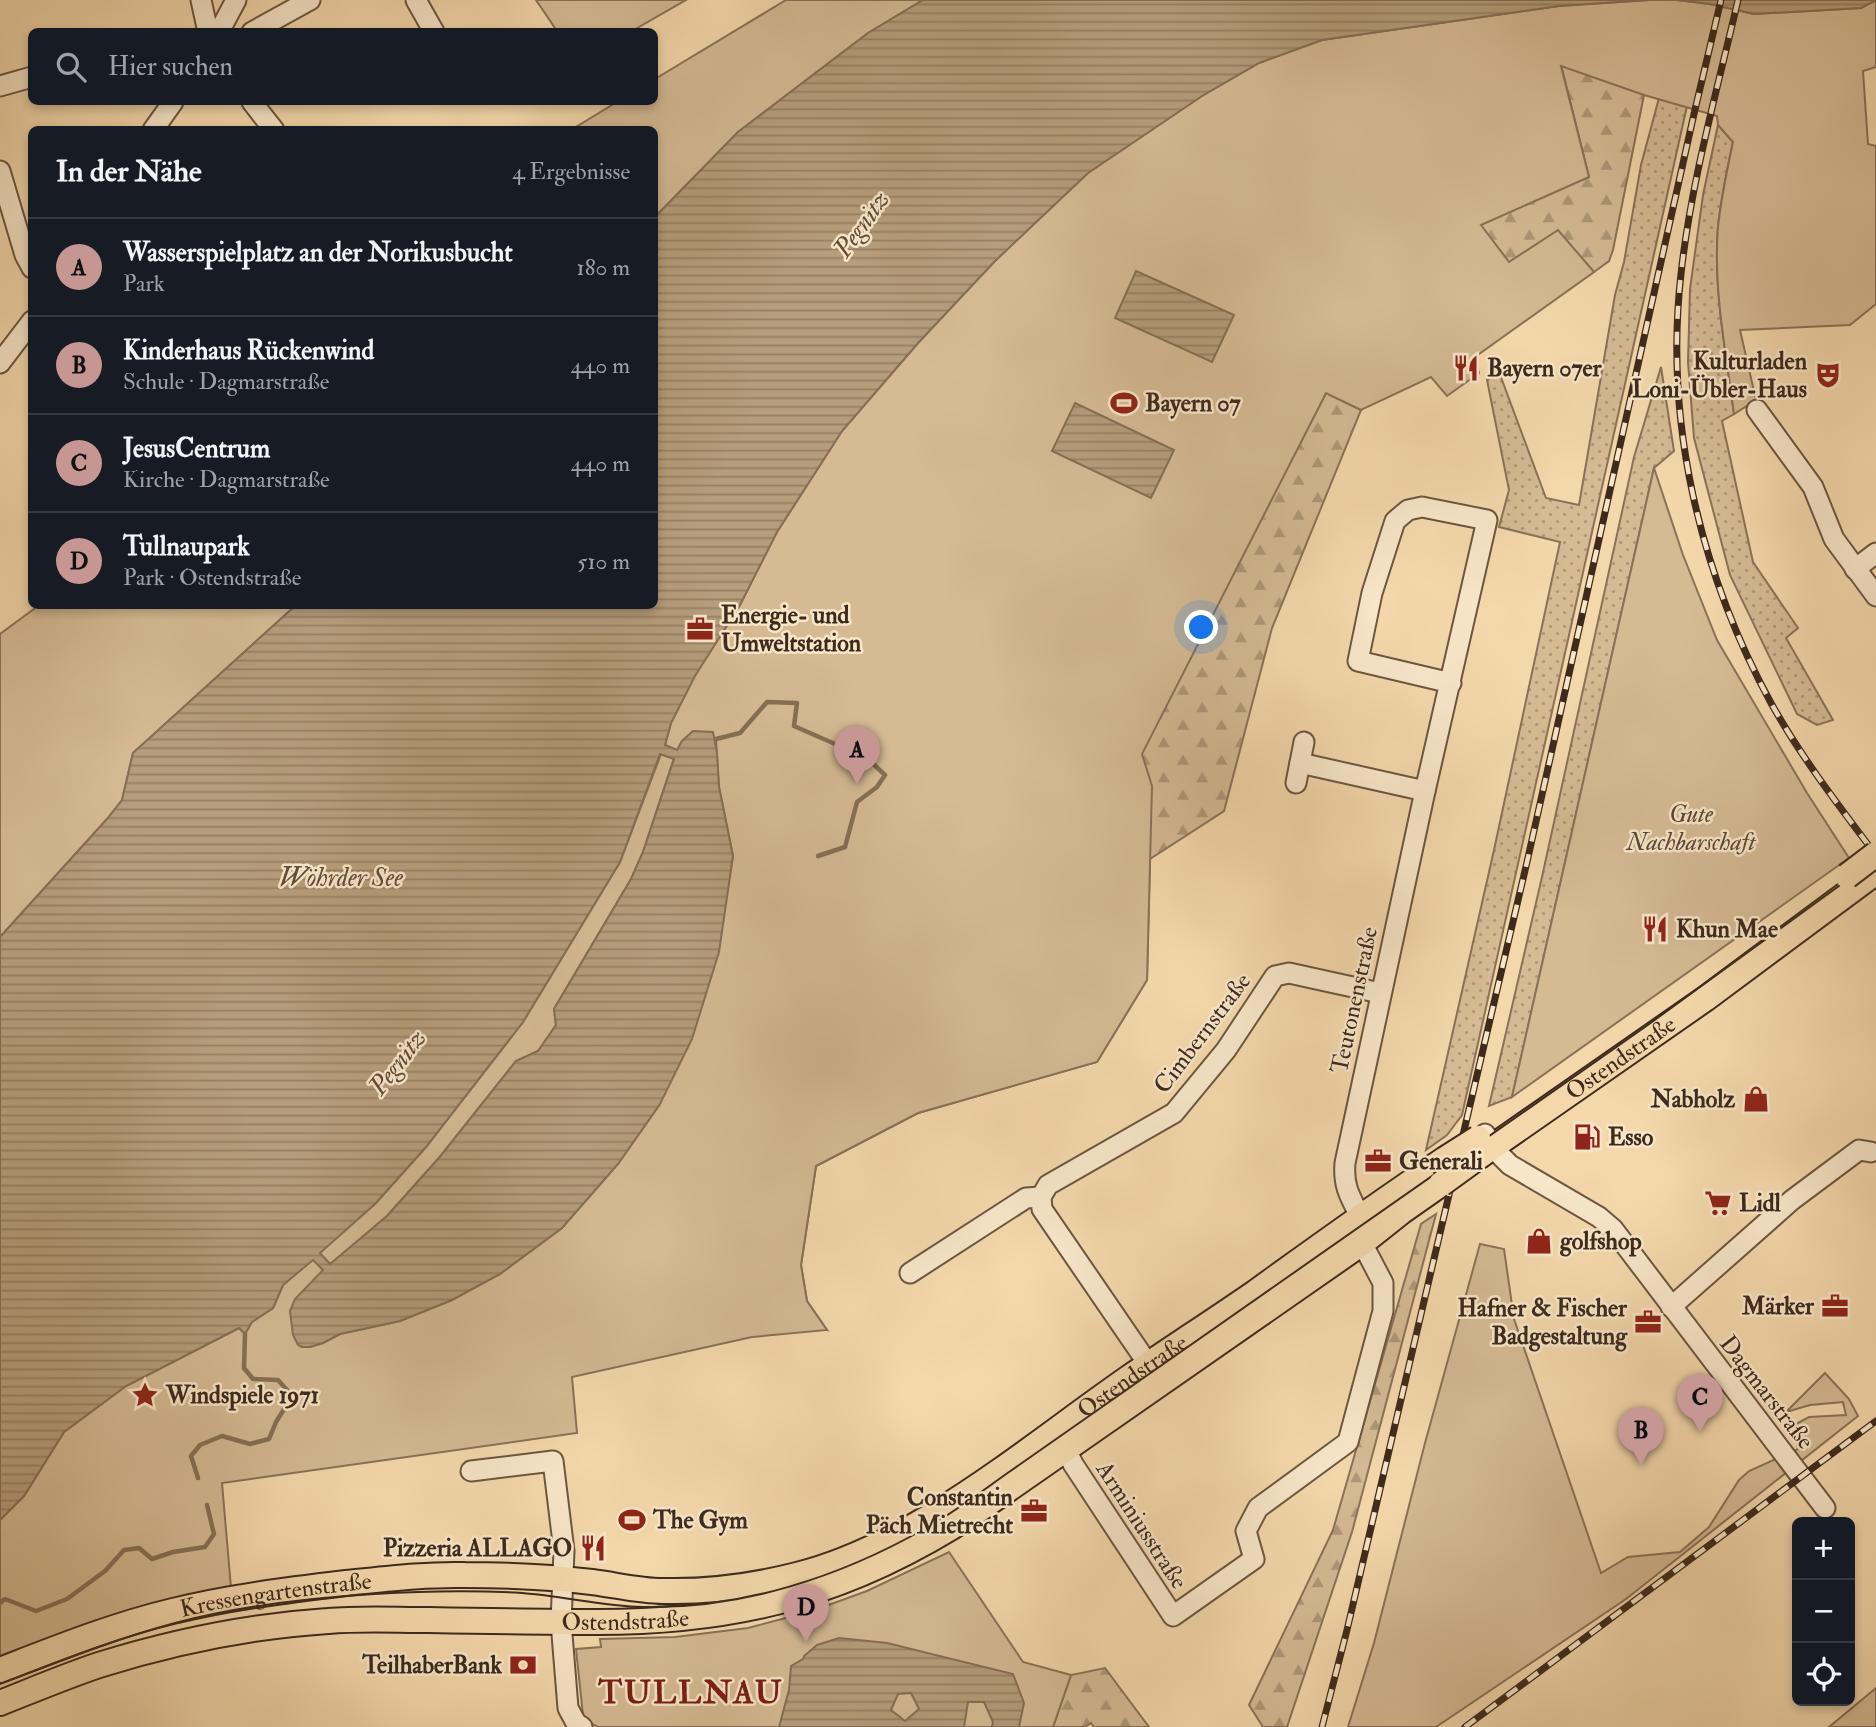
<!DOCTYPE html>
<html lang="de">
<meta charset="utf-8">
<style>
body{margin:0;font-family:"IM FELL Double Pica",serif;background:#20242c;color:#f1f3f6}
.controls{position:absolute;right:21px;bottom:21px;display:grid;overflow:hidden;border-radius:10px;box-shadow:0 4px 10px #0003}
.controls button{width:63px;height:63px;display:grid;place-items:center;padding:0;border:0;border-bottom:2px solid #363941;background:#171b24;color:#f1f3f6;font:35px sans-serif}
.you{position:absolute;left:1202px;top:628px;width:24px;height:24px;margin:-18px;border:5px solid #fff;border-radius:50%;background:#1a73e8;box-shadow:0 0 0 10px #1a73e833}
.badge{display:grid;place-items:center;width:46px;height:46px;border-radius:50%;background:#c59692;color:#111;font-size:23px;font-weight:700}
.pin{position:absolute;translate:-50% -58px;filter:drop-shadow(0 2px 4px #0008)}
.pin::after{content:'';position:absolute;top:37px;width:24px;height:21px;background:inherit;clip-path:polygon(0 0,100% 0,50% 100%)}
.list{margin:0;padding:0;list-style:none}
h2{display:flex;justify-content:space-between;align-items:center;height:91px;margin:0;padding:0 28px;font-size:30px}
h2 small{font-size:23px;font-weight:400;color:#9ea1a6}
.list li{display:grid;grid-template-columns:46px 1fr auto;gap:21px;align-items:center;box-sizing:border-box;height:98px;padding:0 28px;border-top:2px solid #363941}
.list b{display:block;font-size:26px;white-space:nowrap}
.list p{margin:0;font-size:23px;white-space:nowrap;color:#9ea1a6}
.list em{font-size:23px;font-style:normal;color:#9ea1a6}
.icon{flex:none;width:38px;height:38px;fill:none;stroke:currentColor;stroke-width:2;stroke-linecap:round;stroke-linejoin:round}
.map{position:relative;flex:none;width:1876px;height:1727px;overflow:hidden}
.search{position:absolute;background:#171b24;box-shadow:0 4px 10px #0003;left:28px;top:28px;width:630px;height:77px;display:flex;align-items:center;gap:18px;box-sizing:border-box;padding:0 24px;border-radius:10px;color:#9ea1a6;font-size:26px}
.panel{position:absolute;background:#171b24;box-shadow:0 4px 10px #0003;left:28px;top:126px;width:630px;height:483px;border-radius:10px}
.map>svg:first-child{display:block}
.grass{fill:url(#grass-dots);stroke:#8a7258;stroke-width:2}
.forest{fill:url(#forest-firs);stroke:#8a7258;stroke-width:2}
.green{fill:#d5ba94;stroke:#8a7258;stroke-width:2}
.water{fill:url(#water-rules);stroke:#866f55;stroke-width:2;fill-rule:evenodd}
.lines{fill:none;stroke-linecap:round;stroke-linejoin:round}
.stream{stroke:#866f55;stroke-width:4.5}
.minor-casing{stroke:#6c5640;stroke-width:23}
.major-casing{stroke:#3e2a1c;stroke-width:28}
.minor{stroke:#f8e6c9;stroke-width:19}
.major{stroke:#f4d8ac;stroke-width:24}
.tram{stroke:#3e2a1c;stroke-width:2}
.rail-casing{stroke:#3e2a1c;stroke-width:7}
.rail{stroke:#f8e6c9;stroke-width:4.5;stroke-dasharray:13;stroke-linecap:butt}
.major-bridge-casing{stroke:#3e2a1c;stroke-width:28;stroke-linecap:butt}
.major-bridge{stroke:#f4d8ac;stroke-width:24}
.labels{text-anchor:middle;stroke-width:5;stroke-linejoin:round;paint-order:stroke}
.poi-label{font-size:24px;font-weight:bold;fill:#3e2a1c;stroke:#f8e6c9;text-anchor:start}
.park-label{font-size:24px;font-style:italic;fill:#5c4734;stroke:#f8e6c9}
.street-label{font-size:24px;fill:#3e2a1c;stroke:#f8e6c9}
.water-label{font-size:26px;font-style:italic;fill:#624c38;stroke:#f8e6c9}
.district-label{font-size:32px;font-weight:bold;letter-spacing:2px;fill:#7a1f14;stroke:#f8e6c9}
</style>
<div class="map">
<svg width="1876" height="1727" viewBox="0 0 1876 1727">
<defs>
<pattern id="grass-dots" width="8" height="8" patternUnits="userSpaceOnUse" patternTransform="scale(1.75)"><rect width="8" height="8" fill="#d5ba94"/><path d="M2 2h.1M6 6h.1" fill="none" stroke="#ae9778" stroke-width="1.8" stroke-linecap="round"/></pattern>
<pattern id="forest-firs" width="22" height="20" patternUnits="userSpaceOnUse" patternTransform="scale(1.75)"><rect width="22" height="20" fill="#d5ba94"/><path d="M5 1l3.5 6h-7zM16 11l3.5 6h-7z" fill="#ae9778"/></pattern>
<pattern id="water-rules" width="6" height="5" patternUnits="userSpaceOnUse" patternTransform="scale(1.75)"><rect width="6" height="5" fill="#b69d7b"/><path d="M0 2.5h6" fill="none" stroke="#958064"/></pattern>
</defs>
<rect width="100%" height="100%" fill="#f4d8ac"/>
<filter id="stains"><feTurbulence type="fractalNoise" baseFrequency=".00286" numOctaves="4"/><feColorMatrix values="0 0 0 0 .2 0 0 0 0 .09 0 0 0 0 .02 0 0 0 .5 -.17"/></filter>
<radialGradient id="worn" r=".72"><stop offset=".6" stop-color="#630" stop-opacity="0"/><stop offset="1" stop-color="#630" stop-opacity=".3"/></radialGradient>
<g class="grass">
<polygon points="1659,98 1687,106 1462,1115 1447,1135 1426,1150 1494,850 1560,542 1499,527 1509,490 1487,380 1499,372 1546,498 1579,505 1615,295 1624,262 1641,165"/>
<path d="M1718,125l15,17c-6,28 -12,56 -15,85 -5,62 8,125 16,187l-12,7 31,141 45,66 -12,10 47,82 -16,5 -20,-11 -67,-139 -36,-137 -6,-76 2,-73 13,-94z"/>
<polygon points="1661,367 1674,451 1654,468 1512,1097 1489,1106 1542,877 1634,457"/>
</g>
<g class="forest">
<polygon points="1649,0 1677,0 1710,4 1691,93 1662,87 1644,95 1613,250 1609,261 1594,272 1558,231 1509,262 1480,225 1589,177 1561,65 1541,55 1349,65 1289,92 1233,122 1139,193 1058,258 983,333 969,359 917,414 841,520 841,561 847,603 915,658 1141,754 1326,393 1361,410 1272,628 1224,811 1150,859 1147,980 1097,1062 918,1113 816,1166 801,1265 807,1301 827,1330 749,1309 734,1293 757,1220 781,1121 858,1061 962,1038 1074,970 1103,869 1113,777 1105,769 1020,740 1012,732 898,676 821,602 777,619 740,605 777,532 842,431 918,343 995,261 1088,173 1202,96 1259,63 1322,40 1559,6"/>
<polygon points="1436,1214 1352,1532 1287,1727 1263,1727 1249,1705 1333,1530 1421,1224"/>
<polygon points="1105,1668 1149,1727 1094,1727 1091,1723 1085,1727 1053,1727 1071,1675"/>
</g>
<g class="green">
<polygon points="536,0 686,0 632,31 557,31"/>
<polygon points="786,0 923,0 868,33 738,132 655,217 654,130 571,130 617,102 654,102 655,79"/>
<path d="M1649,0h28l33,4 44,10 107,-6 15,-8v67l-13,4 5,73 8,2v158l-26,21 -110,5 16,70 -22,14c-8,-62 -21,-125 -16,-187 3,-29 9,-57 15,-85l-15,-17 -1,-9 -73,-21 -83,-29 28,111 -108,48 28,37 49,-32 36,42 -119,85 4,16 -32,23 -16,-19 -70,33 -35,-17 -184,361 10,32 -5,194 -50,82 -179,51 -102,53 -15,99 6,36 20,29 -75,7 -180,40 5,56 -355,50 9,105 -231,71v-139l24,-24 40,-64 62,-46 113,-58 6,6 7,-12 21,-14 10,-23 30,-26 10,11 -21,77h8l13,-4 17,-9 60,-13 52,-21 48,-26 62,-46 56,-64 42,-60 69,-225 4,-23 -14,-69 -3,-48 -34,2 -4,10 -13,-6 6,-22 24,-48 45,-70 37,-73 65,-101 76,-88 77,-82 93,-88 114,-77 57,-33 63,-23 237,-34z"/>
<polygon points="1654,468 1683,555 1717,640 1807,793 1849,858 1512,1097"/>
<polygon points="38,606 295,606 133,753 122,800 107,819 0,937 0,634"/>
<polygon points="661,754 674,758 643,852 631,879 554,1009 556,1025 538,1051 516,1061 438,1159 387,1216 331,1265 319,1253 375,1204 426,1147 523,1022 620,862"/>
<polygon points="1480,1244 1504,1249 1514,1319 1601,1573 1628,1557 1680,1552 1709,1527 1739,1480 1749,1471 1798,1449 1794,1425 1809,1417 1846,1415 1843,1402 1810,1405 1786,1412 1825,1373 1849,1399 1858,1416 1626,1599 1436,1727 1348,1727 1374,1643 1425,1443"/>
<polygon points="949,1552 1023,1662 1071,1675 1053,1727 598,1727 590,1723 583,1715 576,1649 601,1647 600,1639 675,1637 748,1628 812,1611 867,1591"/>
<polygon points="1876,1688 1876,1727 1829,1727"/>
</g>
<g class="water">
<path d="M923,0h726l-90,6 -237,34 -63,23 -57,33 -114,77 -93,88 -77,82 -76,88 -65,101 -37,73 -45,71 -24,47 -6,22 12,5 5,-9 11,-10 20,1 4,21 2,34 14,69 -14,96 -27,87 -32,65 -42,60 -56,64 -62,46 -48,26 -52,21 -60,13 -17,9 -13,4h-8l-4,-2 -5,-10 -3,-24 5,-12 28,-29 -10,-10 -30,25 -10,23 -21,14 -7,12 -6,-6 -113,58 -62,46 -40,64 -24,24v-583l107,-118 15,-19 11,-47 162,-147h359l1,-389 83,-85 130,-99zM660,754l14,5 -31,93 -12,27 -77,130 2,16 -18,26 -22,10 -78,98 -51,57 -57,48 -10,-11 55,-49 51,-57 97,-125 97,-160z"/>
<polygon points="1677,0 1876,0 1861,8 1754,14 1710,4"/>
<polygon points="1136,271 1234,315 1212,362 1115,318"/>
<polygon points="1075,403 1174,450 1151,498 1052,451"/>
<path d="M839,1638l48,5 126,31 11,29 -5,24h-27l1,-5 -9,-20h-16l-4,25h-185l10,-37 2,-24 12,-7 1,-3 13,-11zM911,1693l8,16 -14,12 -14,-11 7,-16z"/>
</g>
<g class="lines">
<g class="stream">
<polyline points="716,739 740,733 767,702 797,703 794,726 867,758 885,775 877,787 857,802 845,847 818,856"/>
<polyline points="198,1478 191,1456 200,1445 222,1436 250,1444 269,1439 276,1422 286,1406 287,1390 278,1380 253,1379 244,1368 245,1334"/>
<polyline points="0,1603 5,1599 36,1611 67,1599 105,1571 124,1550 139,1548 152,1559 173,1552 205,1547 214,1534 207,1505"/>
</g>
<g class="minor-casing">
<g id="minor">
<polyline points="201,0 208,32"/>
<polyline points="416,0 434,32"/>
<polyline points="219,32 236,0"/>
<polyline points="252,32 310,0"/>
<polyline points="0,86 32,77"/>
<polyline points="252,102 274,130"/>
<polyline points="153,130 173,102"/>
<polyline points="0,171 25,255 32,268"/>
<polyline points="0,363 32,321"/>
<polyline points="1757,410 1813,487 1834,539 1876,596"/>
<polyline points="1855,569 1876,553"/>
<polyline points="1300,763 1425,791"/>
<polyline points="1296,783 1304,742"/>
<polyline points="1485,1134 1498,1153 1510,1165 1599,1217 1613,1229 1825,1508"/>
<path d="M1360,1216c-10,-19 -17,-30 -15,-53l80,-372 62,-271 -65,-13 -14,3 -13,11 -23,72 -14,68 93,22"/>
<polyline points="910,1273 1026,1198 1041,1197"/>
<polyline points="1671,1307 1792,1200 1859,1150 1871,1152"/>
<polyline points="1155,1374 1042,1209 1041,1197 1048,1185 1174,1113 1226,1050 1275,976 1289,973 1380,993"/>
<polyline points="1066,1449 1073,1464 1173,1616 1254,1559 1246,1531 1258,1508 1348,1442 1383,1311 1383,1283 1362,1243"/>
<polyline points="471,1471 553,1461 564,1551 561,1622 568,1708 576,1723 582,1727"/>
</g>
</g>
<g class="major-casing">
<g id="major">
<path id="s1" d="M1481,1155l224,-156 171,-127"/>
<path id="s2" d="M0,1670c57,-22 114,-45 173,-59 57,-14 115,-21 173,-28 40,-4 79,-9 119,-8 42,0 85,2 127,7 24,3 47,9 71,9 44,1 91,-5 134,-16 120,-30 233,-129 333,-198 42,-29 84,-56 126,-85 62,-45 125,-90 189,-133"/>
<path id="s3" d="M0,1703c33,-13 66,-27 99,-38 74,-23 151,-39 229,-44 33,-3 67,-1 101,-1 56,1 113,2 169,2 144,0 255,-30 376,-109l388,-270 39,-31 40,-28"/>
</g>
</g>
<use href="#minor" class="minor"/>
<use href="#major" class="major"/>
<path class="tram" d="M0,1684c58,-22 115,-45 175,-61 65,-17 133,-25 199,-29 49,-3 99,-4 148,-1 41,3 80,13 121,14 99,2 197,-30 283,-79 29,-16 56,-37 83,-56l636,-445 231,-168"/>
<g class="rail-casing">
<g id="rail">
<path d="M1738,0c-21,91 -47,182 -57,274 -17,148 19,299 90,429 30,54 68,103 105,152"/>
<polyline points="1322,1727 1347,1630 1527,862 1694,114 1721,0"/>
<polyline points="1465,1727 1876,1421"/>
</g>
</g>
<use href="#rail" class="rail"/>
<g class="major-bridge-casing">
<g id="major-bridge">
<polyline points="1847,876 1876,854"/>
<polyline points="1445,1159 1478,1138"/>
<polyline points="1441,1184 1481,1155"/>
</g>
</g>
<use href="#major-bridge" class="major-bridge"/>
</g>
<defs>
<g id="restaurant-bare" transform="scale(2.1)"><path d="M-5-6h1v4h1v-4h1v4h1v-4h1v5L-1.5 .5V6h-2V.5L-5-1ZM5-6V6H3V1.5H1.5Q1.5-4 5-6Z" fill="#8f2418" stroke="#f8e6c9" stroke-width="2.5" paint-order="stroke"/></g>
<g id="theatre-bare" transform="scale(2.1)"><path d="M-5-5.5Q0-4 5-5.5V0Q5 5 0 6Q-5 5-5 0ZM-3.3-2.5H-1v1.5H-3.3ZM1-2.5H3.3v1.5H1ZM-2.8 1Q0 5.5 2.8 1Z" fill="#8f2418" stroke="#f8e6c9" stroke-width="2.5" paint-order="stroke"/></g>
<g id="stadium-bare" transform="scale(2.1)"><path d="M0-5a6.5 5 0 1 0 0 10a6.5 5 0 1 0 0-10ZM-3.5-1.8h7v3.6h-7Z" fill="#8f2418" stroke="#f8e6c9" stroke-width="2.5" paint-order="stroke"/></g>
<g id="office-bare" transform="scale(2.1)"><path d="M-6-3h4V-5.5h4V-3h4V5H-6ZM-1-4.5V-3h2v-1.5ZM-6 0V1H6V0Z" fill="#8f2418" stroke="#f8e6c9" stroke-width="2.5" paint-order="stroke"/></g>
<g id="shop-bare" transform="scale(2.1)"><path d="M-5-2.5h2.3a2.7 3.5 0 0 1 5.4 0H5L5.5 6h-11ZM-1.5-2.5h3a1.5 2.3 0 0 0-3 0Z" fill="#8f2418" stroke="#f8e6c9" stroke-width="2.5" paint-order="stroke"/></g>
<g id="fuel-bare" transform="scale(2.1)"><path d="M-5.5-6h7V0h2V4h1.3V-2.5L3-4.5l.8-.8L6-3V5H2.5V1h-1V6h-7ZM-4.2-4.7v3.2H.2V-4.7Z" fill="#8f2418" stroke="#f8e6c9" stroke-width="2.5" paint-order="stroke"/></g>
<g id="supermarket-bare" transform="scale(2.1)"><path d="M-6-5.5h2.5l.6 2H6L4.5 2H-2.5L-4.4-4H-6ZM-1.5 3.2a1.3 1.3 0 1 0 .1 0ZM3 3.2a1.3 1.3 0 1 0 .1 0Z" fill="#8f2418" stroke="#f8e6c9" stroke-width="2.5" paint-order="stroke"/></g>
<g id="sight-bare" transform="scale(2.1)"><path d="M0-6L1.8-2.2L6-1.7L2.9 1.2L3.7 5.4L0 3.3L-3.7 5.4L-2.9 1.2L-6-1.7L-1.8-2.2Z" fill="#8f2418" stroke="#f8e6c9" stroke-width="2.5" paint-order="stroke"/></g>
<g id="bank-bare" transform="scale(2.1)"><path d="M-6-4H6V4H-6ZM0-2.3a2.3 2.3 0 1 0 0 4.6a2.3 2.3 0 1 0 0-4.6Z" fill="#8f2418" stroke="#f8e6c9" stroke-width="2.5" paint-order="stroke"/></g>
</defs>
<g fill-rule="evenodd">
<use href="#restaurant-bare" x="1466" y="368"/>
<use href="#theatre-bare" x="1828" y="375"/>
<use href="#stadium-bare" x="1124" y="403"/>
<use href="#office-bare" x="700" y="629"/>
<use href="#restaurant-bare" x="1655" y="929"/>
<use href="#shop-bare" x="1756" y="1099"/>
<use href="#fuel-bare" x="1587" y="1137"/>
<use href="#office-bare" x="1378" y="1161"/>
<use href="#supermarket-bare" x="1718" y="1203"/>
<use href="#shop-bare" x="1539" y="1241"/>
<use href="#office-bare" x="1835" y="1306"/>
<use href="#office-bare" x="1648" y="1322"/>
<use href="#sight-bare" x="145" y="1395"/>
<use href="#office-bare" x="1034" y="1511"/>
<use href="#stadium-bare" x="632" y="1520"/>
<use href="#restaurant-bare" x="593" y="1548"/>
<use href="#bank-bare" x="523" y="1665"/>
</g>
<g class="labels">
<g class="poi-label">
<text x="1807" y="369" text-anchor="end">Kulturladen<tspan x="1807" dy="28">Loni-Übler-Haus</tspan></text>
<text x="1487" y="376">Bayern 07er</text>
<text x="1145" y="411">Bayern 07</text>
<text x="721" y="623">Energie- und<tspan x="721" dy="28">Umweltstation</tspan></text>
<text x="1676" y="937">Khun Mae</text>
<text x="1735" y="1107" text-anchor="end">Nabholz</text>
<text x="1608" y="1145">Esso</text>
<text x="1399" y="1169">Generali</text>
<text x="1739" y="1211">Lidl</text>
<text x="1560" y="1249">golfshop</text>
<text x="1814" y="1314" text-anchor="end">Märker</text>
<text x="1627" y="1316" text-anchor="end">Hafner &amp; Fischer<tspan x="1627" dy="28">Badgestaltung</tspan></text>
<text x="166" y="1403">Windspiele 1971</text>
<text x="1013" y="1505" text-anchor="end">Constantin<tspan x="1013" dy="28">Päch Mietrecht</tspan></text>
<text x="653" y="1528">The Gym</text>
<text x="572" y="1556" text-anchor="end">Pizzeria ALLAGO</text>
<text x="502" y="1673" text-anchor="end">TeilhaberBank</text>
</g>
<g class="park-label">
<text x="1691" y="822">Gute<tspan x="1691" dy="28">Nachbarschaft</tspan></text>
</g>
<g class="street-label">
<text transform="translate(1354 1000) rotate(-78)" y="8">Teutonenstraße</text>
<text transform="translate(1202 1033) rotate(-53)" y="8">Cimbernstraße</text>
<text dy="8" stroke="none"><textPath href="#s1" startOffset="170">Ostendstraße</textPath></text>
<text dy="8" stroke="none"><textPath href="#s2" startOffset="1204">Ostendstraße</textPath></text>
<text transform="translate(1767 1392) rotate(52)" y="8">Dagmarstraße</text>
<text transform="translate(1142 1525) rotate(57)" y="8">Arminiusstraße</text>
<text dy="8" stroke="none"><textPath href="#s2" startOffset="287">Kressengartenstraße</textPath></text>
<text dy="8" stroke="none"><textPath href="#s3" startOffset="637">Ostendstraße</textPath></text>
</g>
<g class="water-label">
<text transform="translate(861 224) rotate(-54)" y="9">Pegnitz</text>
<text x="341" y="886">Wöhrder See</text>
<text transform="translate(397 1062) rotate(-52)" y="9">Pegnitz</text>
</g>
<g class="district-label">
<text x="691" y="1703">TULLNAU</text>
</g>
</g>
<rect width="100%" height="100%" filter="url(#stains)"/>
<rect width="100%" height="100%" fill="url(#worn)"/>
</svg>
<div class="controls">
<button>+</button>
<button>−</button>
<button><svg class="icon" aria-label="locate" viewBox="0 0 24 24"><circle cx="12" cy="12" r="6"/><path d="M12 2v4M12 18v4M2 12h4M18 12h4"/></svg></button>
</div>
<div class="you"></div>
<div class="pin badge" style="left:857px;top:784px">A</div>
<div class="pin badge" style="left:1641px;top:1465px">B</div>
<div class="pin badge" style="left:1700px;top:1432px">C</div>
<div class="pin badge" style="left:806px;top:1642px">D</div>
<div class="search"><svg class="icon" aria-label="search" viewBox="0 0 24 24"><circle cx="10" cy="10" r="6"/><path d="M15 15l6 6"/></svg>Hier suchen</div>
<section class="panel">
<h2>In der Nähe<small>4 Ergebnisse</small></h2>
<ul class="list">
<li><span class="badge">A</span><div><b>Wasserspielplatz an der Norikusbucht</b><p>Park</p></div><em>180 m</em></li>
<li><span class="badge">B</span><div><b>Kinderhaus Rückenwind</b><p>Schule · Dagmarstraße</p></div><em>440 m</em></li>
<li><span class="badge">C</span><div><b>JesusCentrum</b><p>Kirche · Dagmarstraße</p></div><em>440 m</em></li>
<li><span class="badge">D</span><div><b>Tullnaupark</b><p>Park · Ostendstraße</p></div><em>510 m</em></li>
</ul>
</section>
</div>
